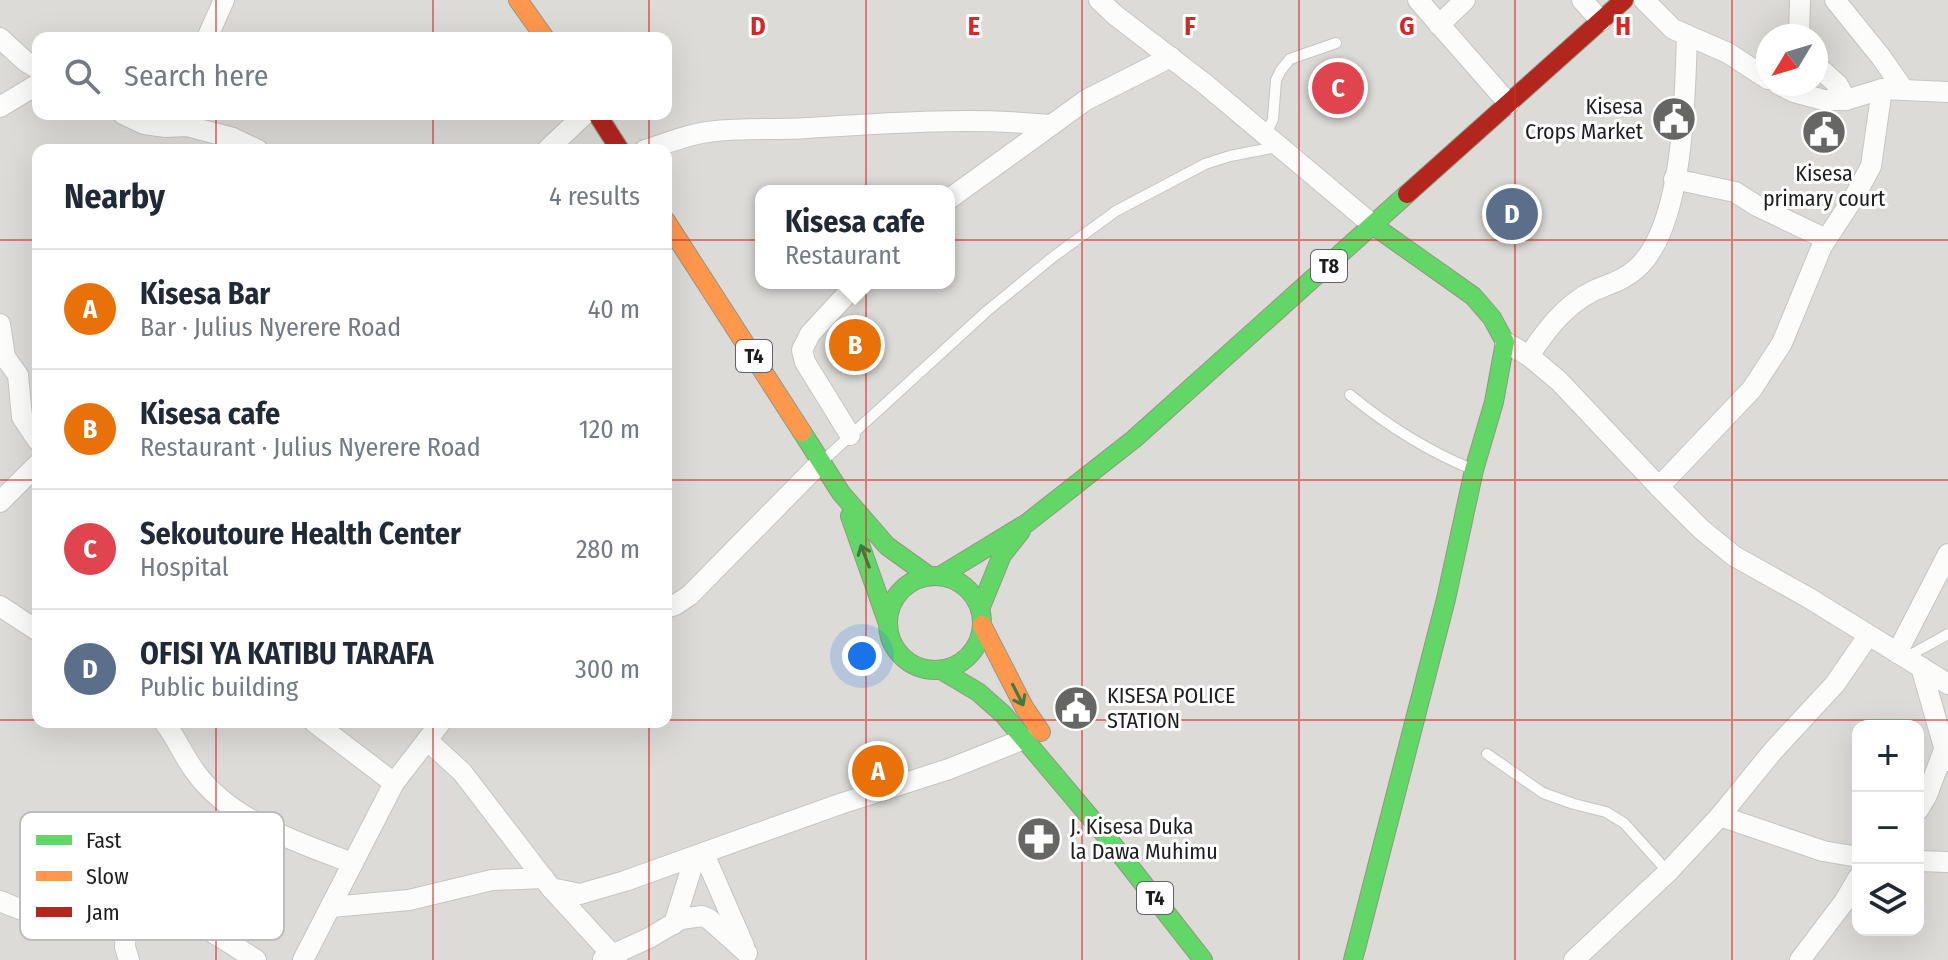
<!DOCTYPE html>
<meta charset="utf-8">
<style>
body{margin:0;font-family:"Fira Sans Condensed",sans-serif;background:#f6f6f7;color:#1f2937}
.controls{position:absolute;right:24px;bottom:24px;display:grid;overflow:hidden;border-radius:16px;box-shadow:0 8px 32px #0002}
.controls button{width:72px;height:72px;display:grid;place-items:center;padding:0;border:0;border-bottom:2px solid #e0e1e3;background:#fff;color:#1f2937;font:40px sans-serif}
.compass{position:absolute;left:1756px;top:24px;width:72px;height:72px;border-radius:50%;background:#fff;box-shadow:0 8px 32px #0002;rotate:232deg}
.you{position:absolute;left:862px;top:656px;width:28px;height:28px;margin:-20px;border:6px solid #fff;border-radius:50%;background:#1a73e8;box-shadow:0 0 0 12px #1a73e833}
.badge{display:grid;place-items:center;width:52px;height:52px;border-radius:50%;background:#1a73e8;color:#fff;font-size:26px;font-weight:700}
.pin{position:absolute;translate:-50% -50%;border:4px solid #fff;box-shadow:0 2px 8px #0006}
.popup{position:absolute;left:755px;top:185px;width:200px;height:104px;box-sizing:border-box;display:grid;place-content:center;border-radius:16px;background:#fff;filter:drop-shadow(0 2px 6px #0005);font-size:26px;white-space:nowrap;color:#747a83}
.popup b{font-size:30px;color:#1f2937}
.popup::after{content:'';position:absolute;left:50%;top:100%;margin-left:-16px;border:16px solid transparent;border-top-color:#fff}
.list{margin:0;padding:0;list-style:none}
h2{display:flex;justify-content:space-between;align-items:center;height:104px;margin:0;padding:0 32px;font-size:34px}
h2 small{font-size:26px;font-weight:400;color:#747a83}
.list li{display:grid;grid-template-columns:52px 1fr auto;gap:24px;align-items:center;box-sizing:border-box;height:120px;padding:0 32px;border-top:2px solid #e0e1e3}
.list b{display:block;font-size:30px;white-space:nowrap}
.list p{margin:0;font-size:26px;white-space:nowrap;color:#747a83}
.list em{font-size:26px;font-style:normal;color:#747a83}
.icon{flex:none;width:44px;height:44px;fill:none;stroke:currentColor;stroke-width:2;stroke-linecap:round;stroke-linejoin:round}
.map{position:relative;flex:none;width:1948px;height:960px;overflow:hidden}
.search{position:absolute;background:#fff;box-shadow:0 8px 32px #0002;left:32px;top:32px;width:640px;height:88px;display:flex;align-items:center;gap:20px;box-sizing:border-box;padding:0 28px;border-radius:16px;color:#747a83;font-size:30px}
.panel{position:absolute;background:#fff;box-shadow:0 8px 32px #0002;left:32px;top:144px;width:640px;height:584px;border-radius:16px}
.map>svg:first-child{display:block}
.residential{fill:#dcdbd8;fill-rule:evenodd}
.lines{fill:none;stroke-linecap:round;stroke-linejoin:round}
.lane-casing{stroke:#c5c5c2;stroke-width:12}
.street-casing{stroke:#c5c5c2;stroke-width:22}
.fast-casing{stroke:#92987e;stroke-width:20}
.slow-casing{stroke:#92987e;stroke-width:20}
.jam-casing{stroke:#92987e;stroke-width:20}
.lane{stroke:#fcfcfb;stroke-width:10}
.street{stroke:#fcfcfb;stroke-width:20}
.fast{stroke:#63d668;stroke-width:18}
.slow{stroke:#ff974d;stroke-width:18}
.jam{stroke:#b3261e;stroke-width:18}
.oneway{stroke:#407a43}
.grid{fill:none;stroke:#d62828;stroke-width:2;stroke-opacity:0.55}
.labels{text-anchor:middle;stroke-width:6;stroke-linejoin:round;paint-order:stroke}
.shield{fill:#fff;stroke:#626262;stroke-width:2}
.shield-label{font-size:20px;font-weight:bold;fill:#1e1e1e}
.poi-label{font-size:22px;fill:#1e1e1e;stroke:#fff;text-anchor:start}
.key{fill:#fff;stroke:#bcbcbc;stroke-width:2}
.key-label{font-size:22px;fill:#1e1e1e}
.grid-label{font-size:26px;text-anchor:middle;font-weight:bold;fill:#d62828;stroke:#fff;stroke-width:6;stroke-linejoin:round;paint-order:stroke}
</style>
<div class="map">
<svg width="1948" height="960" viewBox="0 0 1948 960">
<rect width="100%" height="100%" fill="#edece6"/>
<path class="residential" d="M0,0h1948v960h-1948zM1768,36h48v48h-48zM38,38h628v76h-628zM38,150h628v572h-628zM761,191h188v92h-188zM1858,726h60v204h-60z"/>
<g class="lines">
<g class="lane-casing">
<g id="lane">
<polyline points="1266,135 1273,119 1276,80 1281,70 1290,59 1336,43"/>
<path d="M1350,395c38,31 77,56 122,74"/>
<polyline points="826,458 987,311 1053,257 1116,211 1205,164 1230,156 1277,147"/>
<polyline points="1905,658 1948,634"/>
<polyline points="1487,754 1543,793 1574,804 1606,812 1624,823 1668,872"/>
</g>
</g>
<g class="street-casing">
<g id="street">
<polyline points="1099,0 1115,15 1205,84 1374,226"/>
<polyline points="1418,0 1509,104"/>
<polyline points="1582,0 1601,21"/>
<polyline points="1644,0 1673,29 1728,53 1768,79"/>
<polyline points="1835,0 1881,57 1904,90"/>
<polyline points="1439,25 1465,0"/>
<polyline points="1799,36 1800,0"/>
<polyline points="0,38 25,61 38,69"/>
<polyline points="207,38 224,0"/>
<polyline points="1816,65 1838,85 1846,100"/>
<polyline points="1778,84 1794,92 1824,100 1846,100 1882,89 1948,92"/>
<polyline points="0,107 38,84"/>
<polyline points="123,114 144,124 166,127 187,126 233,138 258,150"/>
<polyline points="547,150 585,114"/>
<path d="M645,150c23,-7 46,-17 71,-19 30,-3 61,-1 91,-3 80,-5 162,-11 243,-3"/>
<polyline points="1674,179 1735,192 1757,206 1826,239"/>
<polyline points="949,199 1086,100 1171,57"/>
<polyline points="0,324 5,357 18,375 22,417 38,441"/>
<polyline points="1505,342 1529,356 1559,381 1659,487 1701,529 1734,556 1809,598 1948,684"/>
<path d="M1529,356c17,-26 36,-51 64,-65 15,-7 30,-10 43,-22 48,-41 49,-173 51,-234"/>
<polyline points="850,435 805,362 802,350 810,334 857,283"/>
<polyline points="1659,487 1752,389 1782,343 1822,246 1856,194 1871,166 1882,89"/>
<polyline points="0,502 38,464"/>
<polyline points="0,606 38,631"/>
<polyline points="666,608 675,605 690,595 821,462"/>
<polyline points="1897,653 1948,554"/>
<polyline points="1921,667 1948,761"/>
<path d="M164,722c12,15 19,33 30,48 34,50 105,73 159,93"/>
<polyline points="314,722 394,783"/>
<polyline points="427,740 462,772 551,888 617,960"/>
<polyline points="1918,810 1927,795 1945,747"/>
<polyline points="1720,816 1823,851 1858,857"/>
<polyline points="704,854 744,946"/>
<polyline points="1918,861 1948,862"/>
<polyline points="551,888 580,894 625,881 840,804 949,769 1024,739"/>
<path d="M0,901c27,12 48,19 78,13 16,-3 32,-10 49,-11 44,-2 93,34 129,57"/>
<polyline points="127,903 125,947 129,960"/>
<polyline points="331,907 409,900 492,880 544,878"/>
<polyline points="674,924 695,857"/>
<polyline points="603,959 649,938 681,919 702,916 709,919 747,953"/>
<polyline points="303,960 394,783 441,722"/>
<polyline points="1574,960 1668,872 1720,816 1773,751 1835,684 1868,636"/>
<polyline points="1800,960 1844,902 1858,878"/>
</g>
</g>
<g class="fast-casing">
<g id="fast">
<polyline points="802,432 841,493 887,546 929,576"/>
<polyline points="850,516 887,621"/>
<polyline points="940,576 1027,523 1134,439 1407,194"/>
<circle cx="935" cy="623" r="47"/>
<polyline points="980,609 1002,555 1021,531"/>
<polyline points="941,670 978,692 1003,714 1106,836 1203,960"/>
<polyline points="1353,960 1446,599 1474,470 1494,402 1505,342 1492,318 1473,296 1374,226"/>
</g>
</g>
<g class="slow-casing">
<g id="slow">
<polyline points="518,0 545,38"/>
<polyline points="666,221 802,432"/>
<polyline points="982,625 1024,707 1041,732"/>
</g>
</g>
<g class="jam-casing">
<g id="jam">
<polyline points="597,114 620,150"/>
<polyline points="1407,194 1624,0"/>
</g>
</g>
<use href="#lane" class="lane"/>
<use href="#street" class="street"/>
<use href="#fast" class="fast"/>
<use href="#slow" class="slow"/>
<use href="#jam" class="jam"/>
</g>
<defs><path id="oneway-shaft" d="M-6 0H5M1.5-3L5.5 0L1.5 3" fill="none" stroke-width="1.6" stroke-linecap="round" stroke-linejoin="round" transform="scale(2)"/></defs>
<g class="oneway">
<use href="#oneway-shaft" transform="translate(865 556) rotate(-111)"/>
<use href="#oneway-shaft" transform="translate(1018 695) rotate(63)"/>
</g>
<path class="grid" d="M216,0v38M433,0v38M649,0v38M866,0v960M1082,0v960M1299,0v960M1515,0v960M1732,0v960M216,114v36M433,114v36M649,114v36M0,240h38M666,240h1282M0,480h38M666,480h1282M0,720h38M666,720h1282M216,722v238M433,722v238M649,722v238"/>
<defs>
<g id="civic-disc" transform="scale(2.3)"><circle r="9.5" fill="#666664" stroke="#fff"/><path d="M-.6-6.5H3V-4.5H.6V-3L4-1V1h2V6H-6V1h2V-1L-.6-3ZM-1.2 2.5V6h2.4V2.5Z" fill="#fff"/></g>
<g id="pharmacy-disc" transform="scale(2.3)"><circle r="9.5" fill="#666664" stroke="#fff"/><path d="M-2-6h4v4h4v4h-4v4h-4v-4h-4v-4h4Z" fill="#fff"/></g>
</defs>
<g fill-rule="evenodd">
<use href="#civic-disc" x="1674" y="119"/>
<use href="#civic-disc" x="1824" y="132"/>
<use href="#civic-disc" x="1076" y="708"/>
<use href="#pharmacy-disc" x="1039" y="839"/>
</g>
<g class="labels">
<g class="shield">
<rect x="1311" y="250" width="36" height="32" rx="6"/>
<rect x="736" y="340" width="36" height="32" rx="6"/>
<rect x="1137" y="882" width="36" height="32" rx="6"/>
</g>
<g class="shield-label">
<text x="1329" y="273">T8</text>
<text x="754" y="363">T4</text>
<text x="1155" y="905">T4</text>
</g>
<g class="poi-label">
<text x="1643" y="114" text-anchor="end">Kisesa<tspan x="1643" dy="25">Crops Market</tspan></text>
<text x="1824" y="181" text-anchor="middle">Kisesa<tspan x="1824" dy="25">primary court</tspan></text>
<text x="1107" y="703">KISESA POLICE<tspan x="1107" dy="25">STATION</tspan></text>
<text x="1070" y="834">J. Kisesa Duka<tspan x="1070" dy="25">la Dawa Muhimu</tspan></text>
</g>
</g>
<rect x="20" y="812" width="264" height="128" rx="12" class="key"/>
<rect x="36" y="835" width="36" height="10" fill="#63d668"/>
<rect x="36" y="871" width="36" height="10" fill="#ff974d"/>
<rect x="36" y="907" width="36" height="10" fill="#b3261e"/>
<g class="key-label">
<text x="86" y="848">Fast</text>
<text x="86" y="884">Slow</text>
<text x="86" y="920">Jam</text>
</g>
<g class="grid-label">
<text x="758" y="35">D</text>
<text x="974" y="35">E</text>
<text x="1190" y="35">F</text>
<text x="1407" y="35">G</text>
<text x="1623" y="35">H</text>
</g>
</svg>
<div class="controls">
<button>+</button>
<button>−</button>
<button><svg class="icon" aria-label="layers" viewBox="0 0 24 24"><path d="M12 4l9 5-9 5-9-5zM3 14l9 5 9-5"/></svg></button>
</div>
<svg class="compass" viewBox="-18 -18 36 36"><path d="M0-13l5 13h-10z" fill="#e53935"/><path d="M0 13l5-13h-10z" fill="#747a83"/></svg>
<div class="you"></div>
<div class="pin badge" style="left:878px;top:771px;background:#e8710a">A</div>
<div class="pin badge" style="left:855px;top:345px;background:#e8710a">B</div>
<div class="popup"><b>Kisesa cafe</b>Restaurant</div>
<div class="pin badge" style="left:1338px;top:88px;background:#e0444e">C</div>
<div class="pin badge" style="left:1512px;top:214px;background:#5c6f8a">D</div>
<div class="search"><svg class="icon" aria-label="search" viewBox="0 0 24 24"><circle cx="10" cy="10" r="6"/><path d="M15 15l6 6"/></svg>Search here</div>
<section class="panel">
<h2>Nearby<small>4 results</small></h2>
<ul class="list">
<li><span class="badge" style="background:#e8710a">A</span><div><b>Kisesa Bar</b><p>Bar · Julius Nyerere Road</p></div><em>40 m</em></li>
<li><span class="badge" style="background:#e8710a">B</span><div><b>Kisesa cafe</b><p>Restaurant · Julius Nyerere Road</p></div><em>120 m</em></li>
<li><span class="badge" style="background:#e0444e">C</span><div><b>Sekoutoure Health Center</b><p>Hospital</p></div><em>280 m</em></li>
<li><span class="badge" style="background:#5c6f8a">D</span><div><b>OFISI YA KATIBU TARAFA</b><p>Public building</p></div><em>300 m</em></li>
</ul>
</section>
</div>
